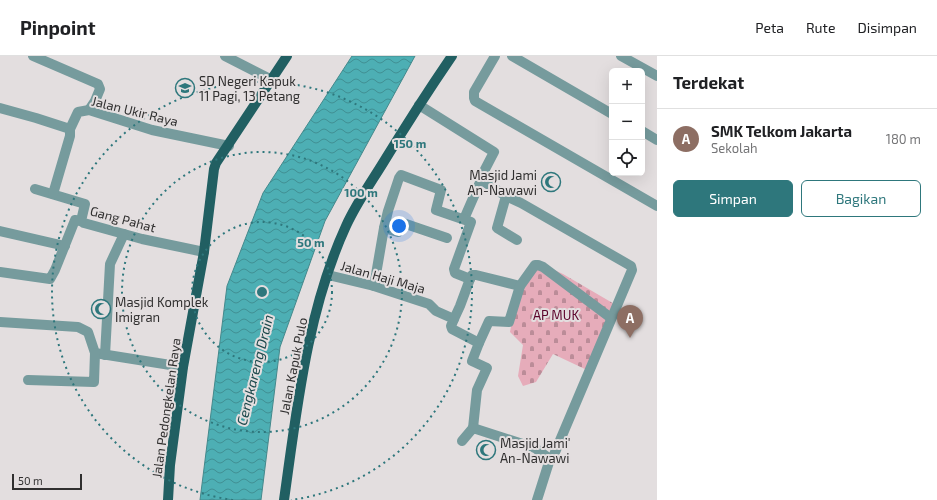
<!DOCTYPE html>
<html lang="id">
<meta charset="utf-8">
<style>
body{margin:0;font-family:"Exo 2",sans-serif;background:#f6f6f6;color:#202124}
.controls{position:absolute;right:12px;top:12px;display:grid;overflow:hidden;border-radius:6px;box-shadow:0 4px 16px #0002}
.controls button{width:36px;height:36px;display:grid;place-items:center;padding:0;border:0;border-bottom:1px solid #e0e0e0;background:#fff;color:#202124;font:20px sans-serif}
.scale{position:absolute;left:12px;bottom:10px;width:70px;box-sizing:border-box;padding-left:4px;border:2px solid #302f2f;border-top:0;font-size:11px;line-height:14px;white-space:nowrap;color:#302f2f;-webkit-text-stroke:3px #e3dedf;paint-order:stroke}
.you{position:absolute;left:399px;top:170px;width:14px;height:14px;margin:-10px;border:3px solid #fff;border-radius:50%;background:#1a73e8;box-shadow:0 0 0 6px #1a73e833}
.badge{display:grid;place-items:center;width:26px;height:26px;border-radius:50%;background:#2e777c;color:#fff;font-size:13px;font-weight:700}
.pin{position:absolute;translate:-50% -33px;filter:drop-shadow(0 1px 2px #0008)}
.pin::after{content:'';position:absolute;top:21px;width:14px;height:12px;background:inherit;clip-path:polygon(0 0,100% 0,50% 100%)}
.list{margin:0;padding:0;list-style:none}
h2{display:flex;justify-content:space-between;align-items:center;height:52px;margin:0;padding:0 16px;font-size:17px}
h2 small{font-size:13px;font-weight:400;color:#757577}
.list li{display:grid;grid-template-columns:26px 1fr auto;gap:12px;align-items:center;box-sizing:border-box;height:60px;padding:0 16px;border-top:1px solid #e0e0e0}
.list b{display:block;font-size:15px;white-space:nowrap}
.list p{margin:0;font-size:13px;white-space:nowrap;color:#757577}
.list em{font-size:13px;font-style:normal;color:#757577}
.actions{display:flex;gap:8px;padding:12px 16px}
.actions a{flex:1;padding:9px 0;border:1px solid #2e777c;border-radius:6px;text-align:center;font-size:14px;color:#2e777c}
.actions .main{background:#2e777c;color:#fff}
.icon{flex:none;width:22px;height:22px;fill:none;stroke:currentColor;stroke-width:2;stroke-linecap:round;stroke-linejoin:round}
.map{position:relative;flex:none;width:657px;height:444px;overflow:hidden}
header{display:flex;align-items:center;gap:24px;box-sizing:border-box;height:56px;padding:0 20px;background:#fff;border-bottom:1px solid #e0e0e0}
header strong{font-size:19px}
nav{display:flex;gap:22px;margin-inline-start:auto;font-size:14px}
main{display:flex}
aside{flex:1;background:#fff}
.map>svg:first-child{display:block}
.cemetery{fill:url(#cemetery-stones)}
.water{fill:url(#water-waves);stroke:#44898c}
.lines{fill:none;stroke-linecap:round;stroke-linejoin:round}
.minor{stroke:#769b9d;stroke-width:10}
.major{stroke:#215f62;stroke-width:10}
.ring{fill:none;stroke:#2e777c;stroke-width:2;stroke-dasharray:2 4}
.labels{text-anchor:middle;stroke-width:4;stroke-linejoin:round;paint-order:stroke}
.poi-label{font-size:13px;fill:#302f2f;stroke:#e3dedf;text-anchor:start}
.street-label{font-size:13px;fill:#302f2f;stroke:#e3dedf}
.park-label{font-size:13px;fill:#5c032b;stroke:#e3dedf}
.water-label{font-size:14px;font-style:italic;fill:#1d494c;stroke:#e3dedf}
.centre{fill:#2e777c;stroke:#e3dedf;stroke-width:2}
.ring-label{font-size:12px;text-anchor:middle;font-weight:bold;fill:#2e777c;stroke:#e3dedf;stroke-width:4;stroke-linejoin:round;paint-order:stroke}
</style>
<header>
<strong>Pinpoint</strong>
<nav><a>Peta</a><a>Rute</a><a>Disimpan</a></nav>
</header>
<main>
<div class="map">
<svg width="657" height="444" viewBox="0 0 657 444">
<defs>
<pattern id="cemetery-stones" width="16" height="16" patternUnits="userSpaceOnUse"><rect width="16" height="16" fill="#e6acba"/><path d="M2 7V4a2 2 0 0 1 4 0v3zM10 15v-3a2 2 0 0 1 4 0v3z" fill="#bb8c98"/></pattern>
<pattern id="water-waves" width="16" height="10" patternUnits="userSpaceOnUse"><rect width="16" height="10" fill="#4dafb4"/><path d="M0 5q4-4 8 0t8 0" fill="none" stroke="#408f93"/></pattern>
</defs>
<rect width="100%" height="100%" fill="#e3dedf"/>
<path class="cemetery" d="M537,206l26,12 53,31 -27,66 -36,-17 -17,28 -13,4 -5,-10 5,-31 -13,-13c4,-25 14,-48 27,-70z"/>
<polygon class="water" points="352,0 415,0 325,165 280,291 261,444 200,444 227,230 263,137"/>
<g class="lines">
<g class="minor">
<polyline points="33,0 98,28 100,33 95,45 89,54"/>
<polyline points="225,0 272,24"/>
<polyline points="495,0 474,36 474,42 475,45 657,150"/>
<polyline points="512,0 612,58"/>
<polyline points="621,0 657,20"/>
<polyline points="419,49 494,96 480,123 506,140 497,172 517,184"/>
<polyline points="0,52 36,62 70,73 78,56 89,54 152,74 229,90"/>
<polyline points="642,75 657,84"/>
<polyline points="35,133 85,148 81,165 84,167 142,183 204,196"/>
<polyline points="53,138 70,80 70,73"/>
<polyline points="506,140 521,147 631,210 632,214 553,401 550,403 537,444"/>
<polyline points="464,163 481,124"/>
<polyline points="384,172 398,176 403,167 447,182"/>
<polyline points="0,175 65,190"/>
<polyline points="0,216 50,223 55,214 75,164 81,165"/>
<polyline points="328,219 374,230 429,248 436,255 454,263 451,270 452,273 479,287 472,305 487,312 477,334 473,372"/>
<polyline points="374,230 384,172 388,155 399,122 401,119 441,134 436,154 471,166 454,213 455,217 470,223 472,219 476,219 520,230"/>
<polyline points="454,263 460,250 470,223"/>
<polyline points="0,266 78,271 88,276 95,297 183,311"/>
<polyline points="479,287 489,265 509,266 520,230 535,209 538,209 543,211 611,262"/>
<polyline points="105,299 110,208 124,178"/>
<polyline points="28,324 94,326 95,297"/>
<polyline points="462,385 473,372 535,392 550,403"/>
</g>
<g class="major">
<polyline points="168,444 170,409 183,311 204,196 214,113 216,107 287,0"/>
<path d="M284,444c13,-92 23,-189 62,-274 10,-22 24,-42 37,-63 22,-36 45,-72 69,-107"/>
</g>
</g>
<g class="ring">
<circle cx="262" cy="236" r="70"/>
<circle cx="262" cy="236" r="140"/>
<path d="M233 444A210 210 0 1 1 291 444"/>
</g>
<defs>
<g id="school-ring" transform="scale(1)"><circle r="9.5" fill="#e3dedf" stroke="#2e777c" stroke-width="1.5"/><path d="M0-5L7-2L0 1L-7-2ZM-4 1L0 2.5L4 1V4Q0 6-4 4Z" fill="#2e777c"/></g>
<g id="mosque-ring" transform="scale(1)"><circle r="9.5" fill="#e3dedf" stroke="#2e777c" stroke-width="1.5"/><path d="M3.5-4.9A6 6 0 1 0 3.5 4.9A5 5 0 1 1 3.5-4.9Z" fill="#2e777c"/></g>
</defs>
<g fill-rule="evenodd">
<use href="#school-ring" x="185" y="32"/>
<use href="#mosque-ring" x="551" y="126"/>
<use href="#mosque-ring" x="101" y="253"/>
<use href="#mosque-ring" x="486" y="394"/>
</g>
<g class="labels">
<g class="poi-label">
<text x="199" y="30">SD Negeri Kapuk<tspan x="199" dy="15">11 Pagi, 13 Petang</tspan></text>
<text x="537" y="124" text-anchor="end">Masjid Jami<tspan x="537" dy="15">An-Nawawi</tspan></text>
<text x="115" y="251">Masjid Komplek<tspan x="115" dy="15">Imigran</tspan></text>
<text x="500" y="392">Masjid Jami'<tspan x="500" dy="15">An-Nawawi</tspan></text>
</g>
<g class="street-label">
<text transform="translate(135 55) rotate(14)" y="5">Jalan Ukir Raya</text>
<text transform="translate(123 163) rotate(15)" y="5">Gang Pahat</text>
<text transform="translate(383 221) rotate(16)" y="5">Jalan Haji Maja</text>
<text transform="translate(293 310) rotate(-79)" y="5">Jalan Kapuk Pulo</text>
<text transform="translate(166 352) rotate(-82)" y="5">Jalan Pedongkelan Raya</text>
</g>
<g class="park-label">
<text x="556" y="264">AP MUK</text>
</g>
<g class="water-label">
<text transform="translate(255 314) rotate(-76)" y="5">Cengkareng Drain</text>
</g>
</g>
<circle cx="262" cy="236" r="6" class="centre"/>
<g class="ring-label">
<text x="410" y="92">150 m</text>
<text x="361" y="141">100 m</text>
<text x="311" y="191">50 m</text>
</g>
</svg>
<div class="controls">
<button>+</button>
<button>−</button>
<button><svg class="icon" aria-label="locate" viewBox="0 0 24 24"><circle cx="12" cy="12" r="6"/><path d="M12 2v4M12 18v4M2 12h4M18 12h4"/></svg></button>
</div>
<div class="scale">50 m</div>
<div class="you"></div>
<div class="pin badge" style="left:630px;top:282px;background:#8d6e63">A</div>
</div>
<aside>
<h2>Terdekat<small></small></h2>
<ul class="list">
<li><span class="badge" style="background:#8d6e63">A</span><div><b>SMK Telkom Jakarta</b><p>Sekolah</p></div><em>180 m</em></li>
</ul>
<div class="actions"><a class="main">Simpan</a><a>Bagikan</a></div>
</aside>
</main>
